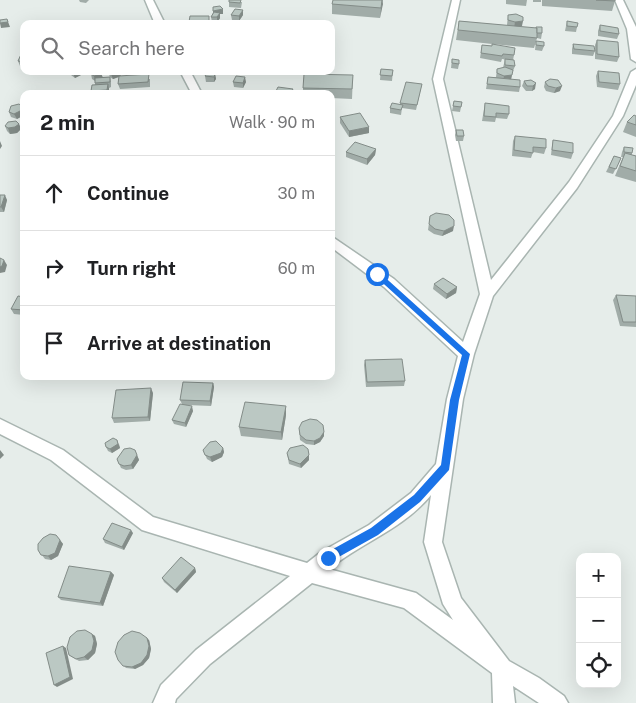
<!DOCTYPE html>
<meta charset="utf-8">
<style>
body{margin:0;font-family:"Public Sans",sans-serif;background:#f2f2f2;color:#202124}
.controls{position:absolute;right:15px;bottom:15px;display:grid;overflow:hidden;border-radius:10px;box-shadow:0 5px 20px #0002}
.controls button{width:45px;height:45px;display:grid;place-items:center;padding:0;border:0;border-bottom:1px solid #e0e0e0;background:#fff;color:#202124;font:25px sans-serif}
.stop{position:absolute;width:15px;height:15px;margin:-11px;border:4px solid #1a73e8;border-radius:50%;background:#fff}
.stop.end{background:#1a73e8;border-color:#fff;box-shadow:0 1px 5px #0008}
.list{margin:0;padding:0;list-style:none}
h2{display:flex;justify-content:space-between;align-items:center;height:65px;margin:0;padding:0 20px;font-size:21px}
h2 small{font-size:16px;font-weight:400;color:#757577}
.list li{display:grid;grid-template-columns:32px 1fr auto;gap:15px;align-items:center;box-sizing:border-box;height:75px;padding:0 20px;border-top:1px solid #e0e0e0}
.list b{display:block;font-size:19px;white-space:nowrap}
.list em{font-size:16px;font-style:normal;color:#757577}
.icon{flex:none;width:28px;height:28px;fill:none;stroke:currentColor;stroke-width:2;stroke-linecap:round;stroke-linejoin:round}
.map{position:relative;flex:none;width:636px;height:703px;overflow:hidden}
.search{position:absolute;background:#fff;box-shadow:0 5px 20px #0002;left:20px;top:20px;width:315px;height:55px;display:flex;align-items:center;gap:12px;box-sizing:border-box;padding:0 18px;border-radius:10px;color:#757577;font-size:19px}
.panel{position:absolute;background:#fff;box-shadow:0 5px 20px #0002;left:20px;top:90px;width:315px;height:290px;border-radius:10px}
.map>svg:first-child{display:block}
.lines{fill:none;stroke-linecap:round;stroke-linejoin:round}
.minor-casing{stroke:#a9b5b1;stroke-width:3}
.minor{fill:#fff;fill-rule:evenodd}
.wall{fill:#a1aca8}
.shaded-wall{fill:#838c88}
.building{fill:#bbc8c3;stroke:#838c88}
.route{fill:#1a73e8}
</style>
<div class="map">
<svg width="636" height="703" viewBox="0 0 636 703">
<rect width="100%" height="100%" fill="#e6edea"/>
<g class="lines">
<g class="minor-casing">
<g id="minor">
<polygon points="145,0 153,0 165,24 155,24"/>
<path d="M452,0h8l-17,79 48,201 78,-98 44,-66 18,-44 5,-3v16l-13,31 -46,72 -84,108 -19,58 -11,45 -21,143 19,56 48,63 30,17 25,18 4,7h-29l-26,-17 2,17h-22l-1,-30 -88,-65 -92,-25 -102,81 -34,35 -1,4h-22l8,-18 35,-35 94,-74 -148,-46 -91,-70 -51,-26v-15l63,31 90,67 154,46 14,-11 48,-27 42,-32 25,-29 11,-65 11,-43 -74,-69 -53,-40v-11l63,43 69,63 17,-48 -47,-215zM431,495l-7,47 19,62 10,16 -37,-27 -87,-24c33,-27 73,-39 102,-74z"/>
<polygon points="615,0 623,0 636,27 636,62 631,59 627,29"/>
<polygon points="180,71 190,71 202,94 192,94"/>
</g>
</g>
<use href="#minor" class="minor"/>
</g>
<g class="wall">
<polygon points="79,0 89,0 86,3 80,2"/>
<polygon points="333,0 383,0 380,18 332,14 332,4"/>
<polygon points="506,0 527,0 526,6 506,4"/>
<rect x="533" y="0" width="8" height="2"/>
<polygon points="542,0 615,0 615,1 612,11 542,6"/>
<polygon points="229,2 242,2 241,8 229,7"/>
<polygon points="213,7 223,14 220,14 220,18 217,23 212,22 211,17 213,13"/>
<polygon points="231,15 243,15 239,21 232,20"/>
<polygon points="508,15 522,26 520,27 542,33 541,39 537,38 534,48 493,44 514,55 513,60 515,66 513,71 512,71 511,79 520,87 519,92 486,89 488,77 496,77 497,69 503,68 505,59 509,60 502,59 501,62 480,58 482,45 492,46 492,44 456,40 459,21 509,26 507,25"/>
<polygon points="210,21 210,24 190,24 189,22"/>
<polygon points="567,21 577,27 576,32 565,31"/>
<polygon points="600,25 619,34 617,39 598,36 598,31"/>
<polygon points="597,40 619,57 617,62 595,59 595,45"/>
<polygon points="536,41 544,46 542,51 535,50"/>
<polygon points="573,44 595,51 593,56 572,54 572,49"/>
<polygon points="24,50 24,67 20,66 18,61"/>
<polygon points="452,59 459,64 458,69 451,68"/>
<polygon points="381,69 393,70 392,81 380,80"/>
<polygon points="70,71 80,71 81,75 75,78 71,75"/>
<polygon points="598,71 620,84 618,90 597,87 596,76"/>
<polygon points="108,72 120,76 150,79 150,87 120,89 118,84 119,77 113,79 110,77 111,82 111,87 109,88 109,94 92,94 91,91 95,85 95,81 92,79 91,74 103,77 110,77"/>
<polygon points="215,74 216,79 214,82 206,82 205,76"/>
<polygon points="353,75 352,99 331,98 331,94 303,94 303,88"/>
<polygon points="531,80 535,89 532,91 526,91 522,86 524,81"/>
<polygon points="233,82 246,82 243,88 234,87"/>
<polygon points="545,82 560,91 554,93 546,91 544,87"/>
<polygon points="422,84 416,110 402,108 401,115 390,113 390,108 400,104 400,103"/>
<polygon points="454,101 462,102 460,112 452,111"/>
<polygon points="485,103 509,114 507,119 496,118 495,122 482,121"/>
<polygon points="24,108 24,115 17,119 11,117 9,112"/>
<polygon points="636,116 636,137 623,132 627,122"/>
<polygon points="340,117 369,133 349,137 340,123"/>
<polygon points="19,124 21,129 17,133 10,134 7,131 5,126"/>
<polygon points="456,130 464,136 463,141 456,141 455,135"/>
<polygon points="515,136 546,148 544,154 533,152 531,158 512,156 513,141"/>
<polygon points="553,140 573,153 571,159 551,155 552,146"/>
<polygon points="624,147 632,153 632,155 636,156 636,182 615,176 623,157 621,157 622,152"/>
<polygon points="376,149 375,155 367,165 346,157 346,152"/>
<polygon points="614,156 621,158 613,174 606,172"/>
<polygon points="0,195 7,200 4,212 0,212"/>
<polygon points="430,216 453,231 442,236 434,234 428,230"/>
<polygon points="434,284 457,287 456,293 446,299 433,289"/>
<polygon points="616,295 636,296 636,327 620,326 613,300"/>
<polygon points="24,297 24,315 14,314 11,309"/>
<polygon points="365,360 405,381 404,386 366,387 364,365"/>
<polygon points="213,383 214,387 211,406 187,405 193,411 186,427 174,424 172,420 182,404 180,400"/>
<polygon points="153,393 150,421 114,423 112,418"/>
<polygon points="286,406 286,415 282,440 241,436 239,427"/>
<polygon points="299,428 324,436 320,442 314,445 306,444 300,440"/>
<polygon points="119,444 120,448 112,453 108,451 106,447"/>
<polygon points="223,448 224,452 222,457 212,462 207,459 203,450"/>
<polygon points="135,450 139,460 133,469 126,470 121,468 117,459"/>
<polygon points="287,453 309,460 301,468 289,464"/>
<polygon points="133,533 124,550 105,543 103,539"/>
<polygon points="56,535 63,544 58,556 51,560 45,559 38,550"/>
<polygon points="195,568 196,572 177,593 164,582 162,578"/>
<polygon points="111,572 114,575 103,606 61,600 58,597"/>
<polygon points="92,634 95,636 97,644 95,653 88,660 79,661 69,655"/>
<polygon points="149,640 151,649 149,658 143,665 135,669 126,668 118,660"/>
</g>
<g class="shaded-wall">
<polygon points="382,0 383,4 380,18 381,8"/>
<polygon points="223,9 223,14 220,14 220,18 217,23 217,17 214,16 213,11"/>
<polygon points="243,10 243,15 239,21 239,16"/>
<polygon points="7,19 10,27 1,28 0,23"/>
<polygon points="523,21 522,26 514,28 515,22"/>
<polygon points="76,71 80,71 81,75 75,78 73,73"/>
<polygon points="119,71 121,76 113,79 111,74"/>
<polygon points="101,73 103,78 95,81 94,76"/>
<polygon points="215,74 216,79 214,82 214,77"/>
<polygon points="512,75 511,80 503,82 504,76"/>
<polygon points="245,77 246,82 243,88 243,83"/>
<polygon points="536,83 535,89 532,91 533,86"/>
<polygon points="108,84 109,89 109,94 107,90"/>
<polygon points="562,86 560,91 554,93 556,88"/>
<polygon points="24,109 24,115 17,119 14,114"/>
<polygon points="19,124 21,129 17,133 10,134 8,128"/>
<polygon points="369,127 369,133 349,137 349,131"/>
<polygon points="0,141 2,146 0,149"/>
<polygon points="376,149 375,155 367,165 367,159"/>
<polygon points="5,195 7,200 4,212 1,207"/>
<polygon points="454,226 453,231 442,236 444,231"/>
<polygon points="4,260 7,265 5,272 0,273 0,267"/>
<polygon points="457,287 456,293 446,299 447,294"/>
<polygon points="213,383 214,387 211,406 210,401"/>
<polygon points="151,388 153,393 150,421 148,417"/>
<polygon points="192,406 193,411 186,427 185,423"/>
<polygon points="286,406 286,415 282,440 281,432"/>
<polygon points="324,432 324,436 320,442 314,445 314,441"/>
<polygon points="117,440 120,448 112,453 110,449"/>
<polygon points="223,448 224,452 222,457 212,462 210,457"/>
<polygon points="0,450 4,455 0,459"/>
<polygon points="137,455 139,460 133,469 131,465"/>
<polygon points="309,455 309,460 301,468 300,464"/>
<polygon points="131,530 133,533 124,550 122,547"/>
<polygon points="60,540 63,544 58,556 51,560 48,556"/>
<polygon points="195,568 196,572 177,593 175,590"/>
<polygon points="111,572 114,575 103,606 100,603"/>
<polygon points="92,634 95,636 97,644 95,653 88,660 84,657"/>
<polygon points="147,638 149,640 151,649 149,658 143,665 135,669 132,667"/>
<polygon points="63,646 66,648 73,679 57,687 54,685"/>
</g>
<g class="building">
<polygon points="229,0 241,0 240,3 229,2"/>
<polygon points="333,0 382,0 381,8 332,4"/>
<polygon points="596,0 615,0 615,1"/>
<polygon points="220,6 223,9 213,11 213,7"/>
<polygon points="235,9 243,10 239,16 231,15"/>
<polygon points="214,12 220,13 217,17 211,17"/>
<polygon points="516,14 523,17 523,21 515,22 508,20 508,15"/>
<polygon points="190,16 209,16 209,21 189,22"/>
<polygon points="7,19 8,22 0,23 0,20"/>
<polygon points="121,21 130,21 128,24 119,24"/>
<polygon points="459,21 537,28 537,38 458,30"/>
<polygon points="567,21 578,23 577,27 567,26"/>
<polygon points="600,25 618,28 619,34 600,31"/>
<polygon points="536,27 542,27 542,33 537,33 537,28 536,28"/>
<polygon points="597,40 618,42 619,57 597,54"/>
<polygon points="536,41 544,42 544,46 536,45"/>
<polygon points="492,44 515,48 514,55 503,54 502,56 481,53 482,45 492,46"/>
<polygon points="573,44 594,46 595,51 574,49"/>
<polygon points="23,50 24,50 24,62 18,61"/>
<polygon points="452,59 459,60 459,64 452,63"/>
<polygon points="505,59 514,60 515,66 505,65"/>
<polygon points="505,67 513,70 512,75 504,76 497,73 497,69"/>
<polygon points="381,69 393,70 392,76 380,75"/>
<polygon points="98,71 100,71 101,73 94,76 91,74"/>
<polygon points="118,71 111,74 108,72 109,71"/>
<polygon points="598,71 619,73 620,84 599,82"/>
<polygon points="207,73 215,74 214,77 205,76"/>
<polygon points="149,74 148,82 118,84 119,76"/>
<polygon points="304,74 353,75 352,89 303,88"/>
<polygon points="236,76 245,77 243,83 233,82"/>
<polygon points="110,77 110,82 95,83 95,78"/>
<polygon points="488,77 520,80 520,87 487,84"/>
<polygon points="550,79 558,80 562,86 556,88 548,86 545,82"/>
<polygon points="531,80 536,83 533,86 527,86 524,81"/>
<polygon points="406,82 422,84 417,105 400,103"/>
<polygon points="108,84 107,90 91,91 92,85"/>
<polygon points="278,87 293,89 290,94 275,93"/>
<polygon points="454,101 462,102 461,107 453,106"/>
<polygon points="392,103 403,105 401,110 390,108"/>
<polygon points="485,103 509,106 509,114 496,113 496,117 484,116"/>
<polygon points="19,104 24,108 24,109 14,114 9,112 11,106"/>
<polygon points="360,113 369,127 349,131 340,117"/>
<polygon points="634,115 636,116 636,125 627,122"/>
<polygon points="24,119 24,128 21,129 22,120"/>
<polygon points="16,121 19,124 15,127 8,128 5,126 8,122"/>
<polygon points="456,130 463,130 464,136 457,136"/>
<polygon points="515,136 546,139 546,148 533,147 533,153 514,150"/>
<polygon points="553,140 573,143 573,153 552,150"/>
<polygon points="355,142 376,149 367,159 346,152"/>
<polygon points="624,147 633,148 632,153 624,152"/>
<polygon points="625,153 636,156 636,171 620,166"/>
<polygon points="614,156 621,158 616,169 609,167"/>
<polygon points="0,195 5,195 1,207 0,207"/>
<polygon points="436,213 449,215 454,220 454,226 444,231 435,229 429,224 430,216"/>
<polygon points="0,258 4,260 2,266 0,267"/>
<polygon points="443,278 457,287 447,294 434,284"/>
<polygon points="616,295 636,296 636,322 623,322"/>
<polygon points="18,296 24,297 23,310 11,309"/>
<polygon points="402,359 405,381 367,382 365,360"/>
<polygon points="183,382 213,383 210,401 180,400"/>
<polygon points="151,388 148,417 112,418 116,390"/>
<polygon points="245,402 286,406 281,432 239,427"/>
<polygon points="180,404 192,406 185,423 172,420"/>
<polygon points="310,419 317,420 323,425 324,432 320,438 314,441 306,440 300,435 299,428 302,422"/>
<polygon points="113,438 117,440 118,444 110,449 106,447 105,443"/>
<polygon points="216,441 223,448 221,453 210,457 205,455 203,450 210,442"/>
<polygon points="303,445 308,449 309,455 300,464 289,460 287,453 290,448"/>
<polygon points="130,448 135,450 137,455 131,465 124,466 119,464 117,459 124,449"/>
<polygon points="112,523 131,530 122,547 103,539"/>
<polygon points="50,534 56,535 60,540 55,553 48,556 41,555 38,550 38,544 43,538"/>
<polygon points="181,557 195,568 175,590 162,578"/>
<polygon points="69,566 111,572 100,603 58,597"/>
<polygon points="85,630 92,634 94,641 92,650 84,657 76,659 69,655 67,647 70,637 77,631"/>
<polygon points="132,631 140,633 147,638 149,646 147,655 141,663 132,667 123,666 118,660 115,652 118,642 124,635"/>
<polygon points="63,646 70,677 54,685 46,653"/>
</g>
<polygon class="route" points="374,272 379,272 470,354 459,400 449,470 420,502 378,535 328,563 323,558 324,554 371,528 414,495 441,465 450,400 462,355 374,275"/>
</svg>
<div class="controls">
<button>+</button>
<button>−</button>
<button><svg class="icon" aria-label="locate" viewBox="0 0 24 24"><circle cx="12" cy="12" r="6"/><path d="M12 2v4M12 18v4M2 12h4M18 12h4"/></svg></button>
</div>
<div class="stop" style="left:377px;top:274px"></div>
<div class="stop end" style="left:328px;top:558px"></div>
<div class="search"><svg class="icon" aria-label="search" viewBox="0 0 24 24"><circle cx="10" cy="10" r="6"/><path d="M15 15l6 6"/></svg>Search here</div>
<section class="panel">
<h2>2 min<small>Walk · 90 m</small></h2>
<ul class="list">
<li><svg class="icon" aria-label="ahead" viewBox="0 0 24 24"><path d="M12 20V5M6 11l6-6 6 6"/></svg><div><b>Continue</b></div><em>30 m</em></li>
<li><svg class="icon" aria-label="right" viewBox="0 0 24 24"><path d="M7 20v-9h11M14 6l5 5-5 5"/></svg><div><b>Turn right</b></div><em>60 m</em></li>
<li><svg class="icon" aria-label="arrive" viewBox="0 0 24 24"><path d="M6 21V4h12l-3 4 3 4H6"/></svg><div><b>Arrive at destination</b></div></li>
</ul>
</section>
</div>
